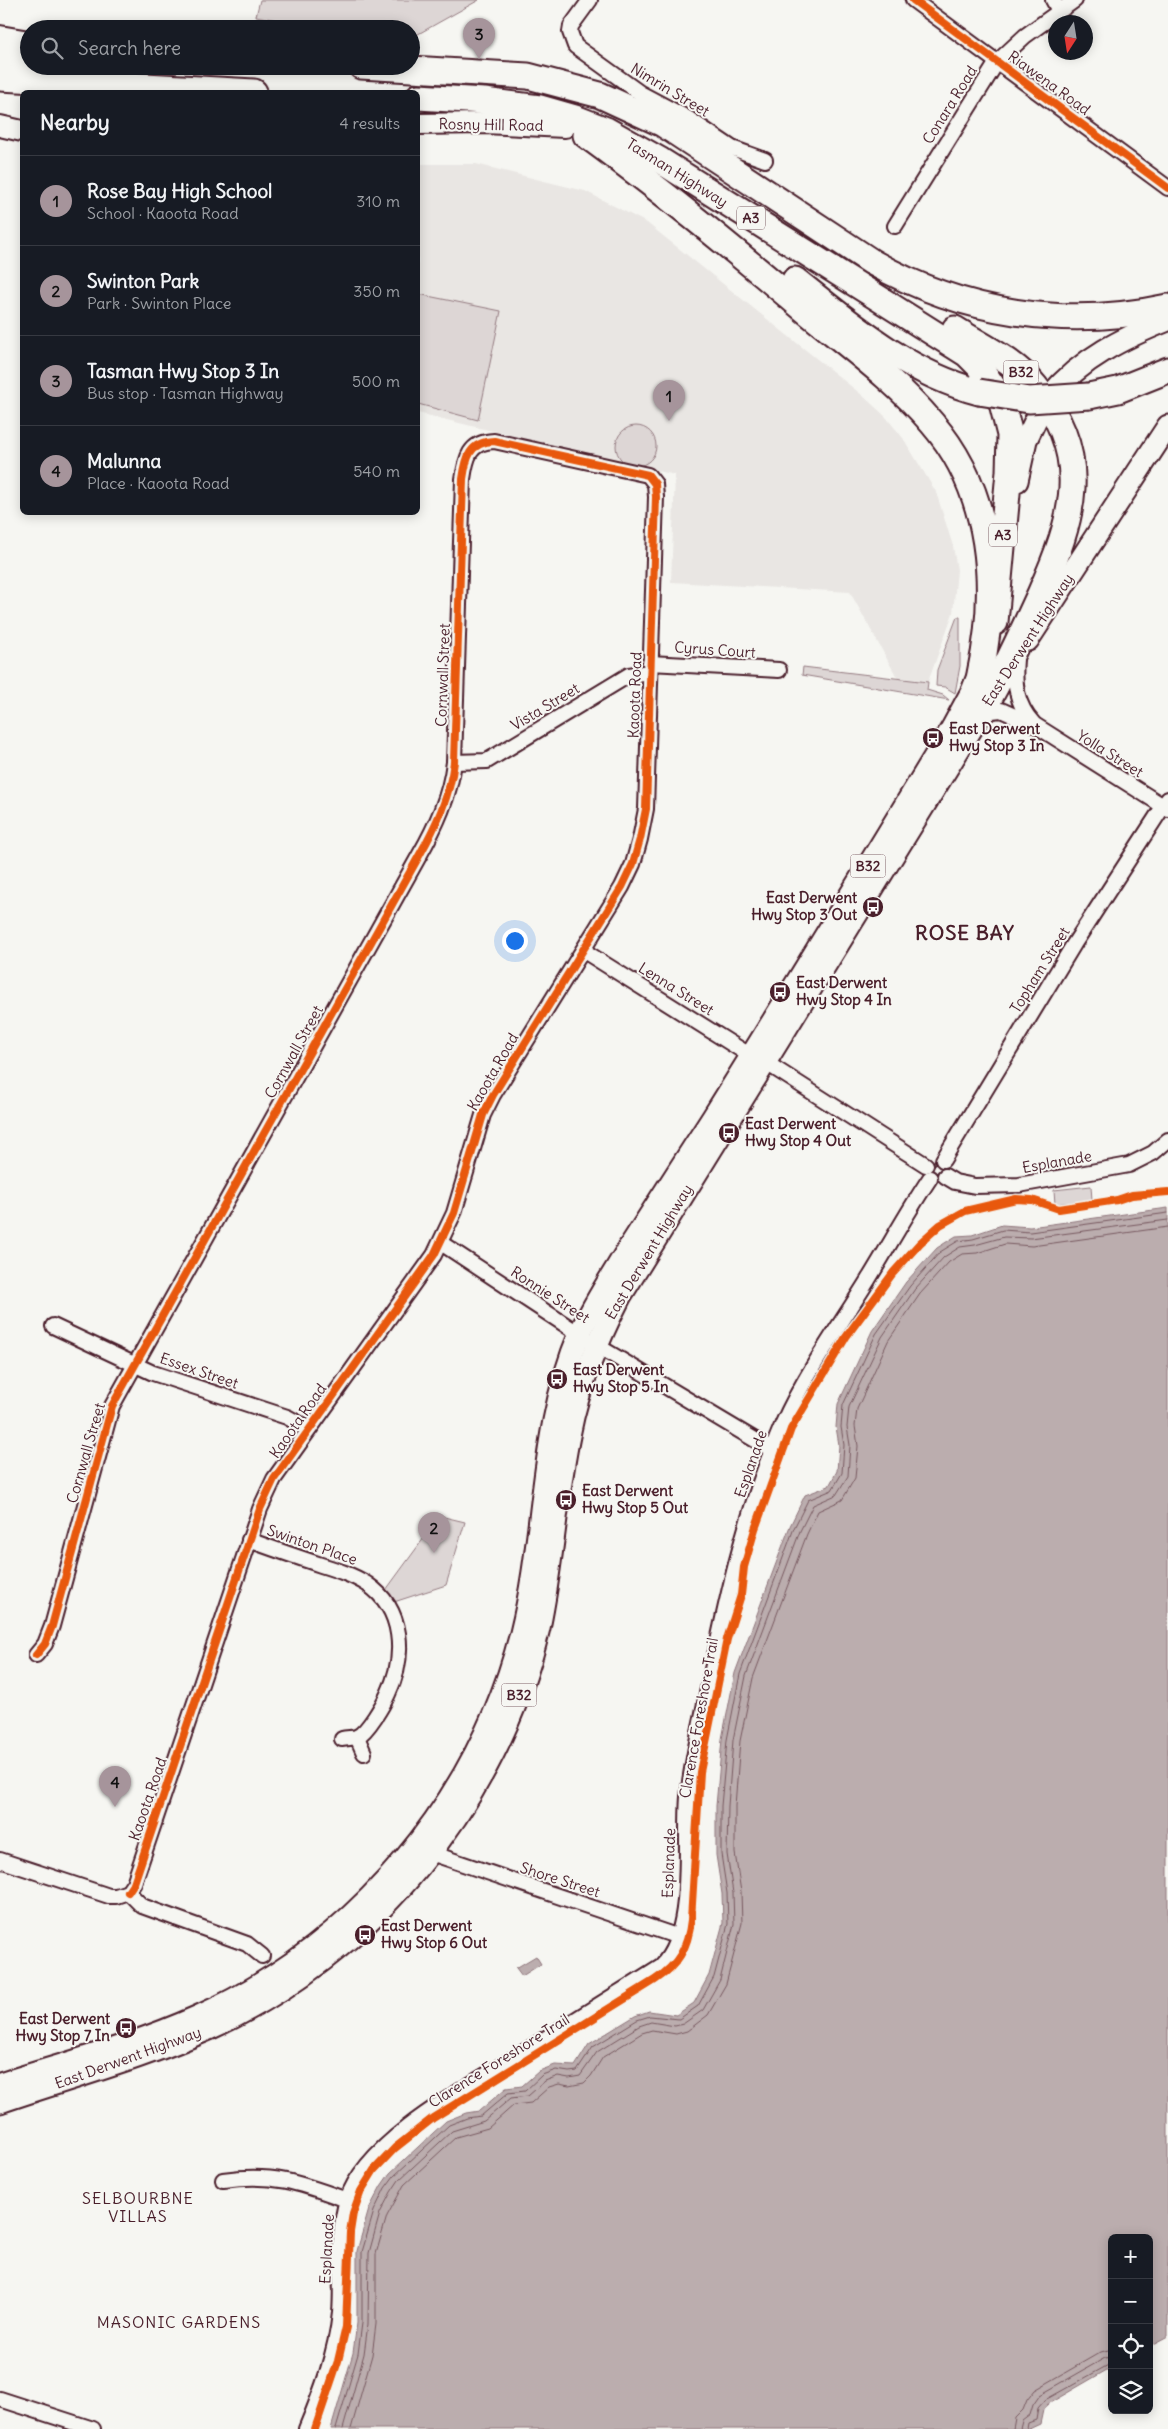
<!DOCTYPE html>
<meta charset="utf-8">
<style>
body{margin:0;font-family:Delius,sans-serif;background:#242831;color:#f1f3f6}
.controls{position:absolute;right:15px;bottom:15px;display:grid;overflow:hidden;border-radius:8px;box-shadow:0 2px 12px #0003}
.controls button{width:45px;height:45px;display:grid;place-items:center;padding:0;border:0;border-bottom:1px solid #363941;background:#171b24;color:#f1f3f6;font:25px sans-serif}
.compass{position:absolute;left:1048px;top:15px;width:45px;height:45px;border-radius:50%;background:#171b24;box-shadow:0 2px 12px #0003;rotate:192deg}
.you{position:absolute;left:514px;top:940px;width:18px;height:18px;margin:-12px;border:4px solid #fff;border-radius:50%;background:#1a73e8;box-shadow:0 0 0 8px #1a73e833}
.badge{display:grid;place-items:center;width:32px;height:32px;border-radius:50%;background:#a6949b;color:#111;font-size:16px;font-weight:700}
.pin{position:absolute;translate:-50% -41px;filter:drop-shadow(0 1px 2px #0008)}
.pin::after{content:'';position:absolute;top:26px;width:18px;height:15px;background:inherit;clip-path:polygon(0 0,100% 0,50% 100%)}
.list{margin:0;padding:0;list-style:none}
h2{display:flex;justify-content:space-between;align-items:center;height:65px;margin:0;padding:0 20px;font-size:21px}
h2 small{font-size:16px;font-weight:400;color:#9ea1a6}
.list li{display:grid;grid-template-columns:32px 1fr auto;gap:15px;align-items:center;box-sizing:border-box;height:90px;padding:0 20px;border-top:1px solid #363941}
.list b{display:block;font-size:19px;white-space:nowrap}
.list p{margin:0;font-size:16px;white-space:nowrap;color:#9ea1a6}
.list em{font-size:16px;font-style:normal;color:#9ea1a6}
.icon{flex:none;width:28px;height:28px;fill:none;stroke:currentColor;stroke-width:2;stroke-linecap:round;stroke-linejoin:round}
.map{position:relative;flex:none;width:1168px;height:2429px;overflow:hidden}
.search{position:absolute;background:#171b24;box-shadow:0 2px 12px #0003;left:20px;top:20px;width:400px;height:55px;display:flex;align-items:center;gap:12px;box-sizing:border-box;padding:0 18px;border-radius:28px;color:#9ea1a6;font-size:19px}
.panel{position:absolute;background:#171b24;box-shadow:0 2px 12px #0003;left:20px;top:90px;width:400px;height:425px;border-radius:8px}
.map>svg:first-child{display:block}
.built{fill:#e9e6e3}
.green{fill:#ddd6d5;stroke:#947a80}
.water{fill:#bbadae;stroke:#8e747a}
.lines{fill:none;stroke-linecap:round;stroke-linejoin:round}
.shore{stroke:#77585f;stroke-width:1}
.street-casing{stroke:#4a1f2b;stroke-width:18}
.secondary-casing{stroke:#4a1f2b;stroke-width:24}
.primary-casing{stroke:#4a1f2b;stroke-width:25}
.highway-casing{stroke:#4a1f2b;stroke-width:29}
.street{stroke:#f6f6f2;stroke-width:14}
.secondary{stroke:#f6f6f2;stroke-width:20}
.primary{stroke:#f6f6f2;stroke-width:21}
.highway{stroke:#f6f6f2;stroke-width:25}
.highway-bridge-casing{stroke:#4a1f2b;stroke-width:29;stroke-linecap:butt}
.highway-bridge{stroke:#f6f6f2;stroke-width:25}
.cycleway-casing{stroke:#f6f6f2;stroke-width:11}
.cycleway{stroke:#e8590c;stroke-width:8}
.labels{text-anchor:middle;stroke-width:4;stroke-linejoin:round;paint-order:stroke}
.shield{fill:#f6f6f2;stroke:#7e6067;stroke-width:1}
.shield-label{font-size:14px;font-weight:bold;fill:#4a1f2b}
.street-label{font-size:15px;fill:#4a1f2b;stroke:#f6f6f2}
.poi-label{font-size:15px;font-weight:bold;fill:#4a1f2b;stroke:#f6f6f2;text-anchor:start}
.neighbourhood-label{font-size:16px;letter-spacing:1px;fill:#4a1f2b;stroke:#f6f6f2}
.district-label{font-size:20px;font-weight:bold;letter-spacing:1px;fill:#4a1f2b;stroke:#f6f6f2}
</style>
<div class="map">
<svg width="1168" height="2429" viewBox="0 0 1168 2429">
<rect width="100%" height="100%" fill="#f6f6f2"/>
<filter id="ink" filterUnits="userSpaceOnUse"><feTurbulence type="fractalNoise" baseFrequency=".02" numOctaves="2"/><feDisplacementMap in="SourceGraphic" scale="10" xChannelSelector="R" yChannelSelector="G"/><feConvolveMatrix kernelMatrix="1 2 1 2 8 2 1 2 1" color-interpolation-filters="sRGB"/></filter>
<g filter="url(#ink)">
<polygon class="built" points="418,164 476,164 544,181 585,191 647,223 862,395 885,416 903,438 936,492 953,546 957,570 953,613 928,682 898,679 850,592 671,582 675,475 418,413"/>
<g class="green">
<polygon points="260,0 479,0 411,38 411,29 326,29 256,16"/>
<polygon points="418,294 501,311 478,420 418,404"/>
<circle cx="636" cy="446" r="20"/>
<polygon points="957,617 960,617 960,666 955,693 945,687 936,686 937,670"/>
<polygon points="803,667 928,682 927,690 943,695 949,700 802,675"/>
<polygon points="1091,1186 1092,1200 1055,1204 1054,1190"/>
<polygon points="440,1516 465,1522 446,1585 394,1602 386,1590"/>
</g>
<g class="water">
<polygon points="1168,1208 1168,2336 1149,2346 1149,2238 1112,2238 1112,2367 1048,2404 1043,2410 1040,2424 1029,2429 331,2429 353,2353 357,2323 357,2251 369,2209 381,2186 390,2173 446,2121 466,2113 479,2111 506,2088 522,2086 539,2071 555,2065 575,2066 589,2044 635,2016 649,2011 676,2015 694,2003 709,1975 723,1923 722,1894 716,1855 716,1806 722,1739 735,1673 790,1526 805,1495 829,1486 837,1471 839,1445 836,1427 838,1404 872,1331 906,1282 937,1248 956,1236 972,1235 1002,1225 1030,1227"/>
<polygon points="536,1956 541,1964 522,1976 516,1968"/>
</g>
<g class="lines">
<g class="shore">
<polyline points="336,2429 358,2354 362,2323 362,2252 374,2211 385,2188 394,2176 449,2125 467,2118 481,2116 508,2093 525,2091 542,2075 556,2070 569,2072 577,2071 593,2047 637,2020 650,2016 679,2019 698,2006 714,1977 728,1924 727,1893 721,1854 721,1806 727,1740 740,1674 794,1528 808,1500 832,1490 842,1473 844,1445 841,1427 843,1405 876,1334 910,1286 940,1252 958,1241 973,1239 1003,1230 1030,1232 1168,1213"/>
<polyline points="343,2429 364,2354 368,2324 369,2253 380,2213 391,2192 399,2180 452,2131 484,2121 511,2098 528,2096 545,2081 558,2076 569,2078 580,2076 597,2052 639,2026 651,2022 675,2026 683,2024 703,2010 720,1980 734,1924 733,1893 727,1854 728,1806 733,1740 746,1676 800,1531 813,1505 836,1495 848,1476 850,1445 847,1427 849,1407 882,1337 915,1289 944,1257 960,1247 975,1245 1004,1237 1031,1238 1168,1220"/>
<polyline points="351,2429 372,2355 376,2324 376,2254 387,2216 404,2185 456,2137 488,2128 514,2105 531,2103 549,2087 559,2084 569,2086 584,2083 591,2076 603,2057 642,2033 652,2030 676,2034 687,2031 708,2015 726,1984 742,1923 741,1892 735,1853 735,1806 740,1741 753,1678 807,1534 818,1511 842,1500 855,1478 858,1446 855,1426 857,1409 888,1341 920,1294 949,1262 962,1254 977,1253 1005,1244 1032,1246 1168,1227"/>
<polyline points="1013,2429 1015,2418 1023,2410 1027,2400 1035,2390 1101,2352 1112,2349"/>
<polyline points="1020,2429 1022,2421 1030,2415 1033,2405 1040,2395 1105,2358 1112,2357"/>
<polyline points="1027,2429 1028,2423 1036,2420 1038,2408 1045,2400 1112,2363"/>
</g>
<g class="street-casing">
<g id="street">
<polyline points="590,0 571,26 570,32 575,46 640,93 689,119 732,148 765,160"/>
<polyline points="913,0 1168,188"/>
<polyline points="1053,0 1059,11"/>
<polyline points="895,226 997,62 1025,36 1075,0"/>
<path d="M1016,659c-2,25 0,45 17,64"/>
<polyline points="650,663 779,670"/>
<polyline points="981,718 992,711 1001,710 1035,725 1168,809"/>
<polyline points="454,762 487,761 629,675 650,672"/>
<polyline points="584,951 751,1056"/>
<polyline points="765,1062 926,1165"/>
<polyline points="943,1160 1074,944 1168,799"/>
<polyline points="945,1176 955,1182 975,1186 1019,1185 1129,1165 1153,1153 1168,1140"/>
<polyline points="441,1243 596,1345 772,1450"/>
<polyline points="53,1326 153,1373 287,1417 309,1429"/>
<path d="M249,1540c24,9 48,17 72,25 16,5 32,10 46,19 37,25 39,72 21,110 -5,11 -20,37 -31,43 -4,1 -11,1 -15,2"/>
<path d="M36,1655l9,-11 7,-18 60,-220 307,-550c17,-30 31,-60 35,-94l9,-283c3,-21 6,-37 31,-38l154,34 7,9 1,13 -10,312 -6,30 -7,25 -11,23 -129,208 -10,20 -29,98 -20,42 -160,224 -14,30 -126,374 -6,9"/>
<polyline points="357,1737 364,1753"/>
<polyline points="431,1853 679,1937"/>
<polyline points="0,1860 109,1896 116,1896 128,1892 142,1906 247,1944 262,1956"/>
<path d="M223,2180c51,-7 77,3 124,20"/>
<polyline points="0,2399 93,2429"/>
<path d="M306,2429c15,-36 30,-76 34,-116 3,-37 -4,-77 7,-113 20,-62 126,-116 180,-150 45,-28 90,-56 134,-84 35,-35 23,-121 27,-169 3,-28 9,-56 15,-84 20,-98 40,-198 80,-290 23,-51 56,-96 85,-143 21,-34 40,-69 62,-102"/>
</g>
</g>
<g class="secondary-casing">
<g id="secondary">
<polyline points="0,36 29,41"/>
<polyline points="418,124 484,123 565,127"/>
<polyline points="0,126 22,131"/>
</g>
</g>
<g class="primary-casing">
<g id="primary">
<path d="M1050,396c32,-38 73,-58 118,-76"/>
<polyline points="1017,481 1026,440 1042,407"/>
<polyline points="1028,640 1168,426"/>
<path d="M0,2084c66,-21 135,-39 199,-68 158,-71 279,-215 322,-383 25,-99 18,-205 59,-300 13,-29 31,-56 48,-84 28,-44 57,-88 85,-132 81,-129 160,-259 239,-389l20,-37 13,-33"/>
<path d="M0,2102c70,-24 141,-43 209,-73 162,-73 290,-228 330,-401 14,-65 17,-132 31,-197 9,-47 28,-91 50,-134l378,-611"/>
</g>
</g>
<g class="highway-casing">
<g id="highway">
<polyline points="0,54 29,55"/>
<path d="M361,66l167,10 72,19 63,29 209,138c91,52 194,67 296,45"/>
<polyline points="0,78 254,92"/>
<polyline points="418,97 484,101 540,108 575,118 606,130 661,161 967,354 979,366 1001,399 1010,435 1009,472 995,622"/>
<path d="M586,135c74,54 144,111 213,170 45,38 95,73 133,118 60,69 67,165 48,251"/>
<path d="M795,280c57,45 112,93 184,112"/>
<path d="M955,329c27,17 60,32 80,57 58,70 39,132 5,208 -16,35 -33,71 -51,105"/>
<polyline points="1089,396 1118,390 1168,370"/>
</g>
</g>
<use href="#street" class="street"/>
<use href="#secondary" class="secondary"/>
<use href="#primary" class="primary"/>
<use href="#highway" class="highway"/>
<g class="highway-bridge-casing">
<polyline id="highway-bridge" points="979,392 1029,400 1089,396"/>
</g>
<use href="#highway-bridge" class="highway-bridge"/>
<g class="cycleway-casing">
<g id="cycleway">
<polyline points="913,0 1168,188"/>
<path d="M36,1655l9,-11 7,-18 60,-220 307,-550c17,-30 31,-60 35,-94l9,-283c3,-21 6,-37 31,-38l154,34 7,9 1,13 -10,312 -6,30 -7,25 -11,23 -129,208 -10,20 -29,98 -20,42 -160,224 -14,30 -126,374 -6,9"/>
<path d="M315,2429l23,-68 8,-34 4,-95 3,-19 8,-22 13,-21 21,-22 38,-30 222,-138c23,-15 33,-32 36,-60l9,-148 27,-133 14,-44 3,-28 11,-38 36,-100 55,-92 47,-64 27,-30 20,-18 25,-14 51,-12 16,1 27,9 58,-9 15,-5 36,-3"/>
</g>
</g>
<use href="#cycleway" class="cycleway"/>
</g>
</g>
<defs>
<g id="bus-disc" transform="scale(1.125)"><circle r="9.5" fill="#4a1f2b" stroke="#f6f6f2"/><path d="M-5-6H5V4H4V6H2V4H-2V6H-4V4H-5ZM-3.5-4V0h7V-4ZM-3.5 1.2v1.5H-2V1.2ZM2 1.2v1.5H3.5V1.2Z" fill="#fff"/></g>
</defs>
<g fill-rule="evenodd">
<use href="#bus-disc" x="933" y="738"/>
<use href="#bus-disc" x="873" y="907"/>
<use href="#bus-disc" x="780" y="992"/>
<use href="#bus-disc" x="729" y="1133"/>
<use href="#bus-disc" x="557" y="1379"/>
<use href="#bus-disc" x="566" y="1500"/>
<use href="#bus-disc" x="365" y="1935"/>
<use href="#bus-disc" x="126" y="2028"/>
</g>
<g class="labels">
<g class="shield">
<rect x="737" y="206.5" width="28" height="23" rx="4"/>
<rect x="1003.5" y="360.5" width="35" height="23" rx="4"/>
<rect x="989" y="523.5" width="28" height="23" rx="4"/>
<rect x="850.5" y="854.5" width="35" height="23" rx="4"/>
<rect x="501.5" y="1683.5" width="35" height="23" rx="4"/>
</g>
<g class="shield-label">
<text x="751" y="223">A3</text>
<text x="1021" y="377">B32</text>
<text x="1003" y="540">A3</text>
<text x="868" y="871">B32</text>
<text x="519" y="1700">B32</text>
</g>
<g class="street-label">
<text transform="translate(1049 83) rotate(36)" y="5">Riawena Road</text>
<text transform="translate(670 90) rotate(31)" y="5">Nimrin Street</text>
<text transform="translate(950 105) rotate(-58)" y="5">Conara Road</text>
<text transform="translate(491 125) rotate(1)" y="5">Rosny Hill Road</text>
<text transform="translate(677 173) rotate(32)" y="5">Tasman Highway</text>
<text transform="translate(1028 640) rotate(-57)" y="5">East Derwent Highway</text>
<text transform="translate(715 650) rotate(4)" y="5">Cyrus Court</text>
<text transform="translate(443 675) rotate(-88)" y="5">Cornwall Street</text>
<text transform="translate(635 695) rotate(-88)" y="5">Kaoota Road</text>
<text transform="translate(545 707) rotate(-31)" y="5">Vista Street</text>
<text transform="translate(1110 754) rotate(32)" y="5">Yolla Street</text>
<text transform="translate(1040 970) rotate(-58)" y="5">Topham Street</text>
<text transform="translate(676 989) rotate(32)" y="5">Lenna Street</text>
<text transform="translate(294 1052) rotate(-61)" y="5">Cornwall Street</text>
<text transform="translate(493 1072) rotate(-60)" y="5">Kaoota Road</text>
<text transform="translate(1057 1162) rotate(-10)" y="5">Esplanade</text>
<text transform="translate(649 1252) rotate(-59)" y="5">East Derwent Highway</text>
<text transform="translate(550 1295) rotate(33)" y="5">Ronnie Street</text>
<text transform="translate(199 1371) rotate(19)" y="5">Essex Street</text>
<text transform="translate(298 1421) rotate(-55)" y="5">Kaoota Road</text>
<text transform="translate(86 1453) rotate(-74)" y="5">Cornwall Street</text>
<text transform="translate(751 1464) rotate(-71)" y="5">Esplanade</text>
<text transform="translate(312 1545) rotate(19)" y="5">Swinton Place</text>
<text transform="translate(699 1718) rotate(-80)" y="5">Clarence Foreshore Trail</text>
<text transform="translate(148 1799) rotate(-71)" y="5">Kaoota Road</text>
<text transform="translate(669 1863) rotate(-88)" y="5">Esplanade</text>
<text transform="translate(560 1880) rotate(18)" y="5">Shore Street</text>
<text transform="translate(128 2058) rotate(-20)" y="5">East Derwent Highway</text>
<text transform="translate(499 2061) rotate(-32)" y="5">Clarence Foreshore Trail</text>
<text transform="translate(327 2249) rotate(-87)" y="5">Esplanade</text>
</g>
<g class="poi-label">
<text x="949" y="734">East Derwent<tspan x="949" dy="17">Hwy Stop 3 In</tspan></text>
<text x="857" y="903" text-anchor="end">East Derwent<tspan x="857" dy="17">Hwy Stop 3 Out</tspan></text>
<text x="796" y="988">East Derwent<tspan x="796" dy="17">Hwy Stop 4 In</tspan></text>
<text x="745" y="1129">East Derwent<tspan x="745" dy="17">Hwy Stop 4 Out</tspan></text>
<text x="573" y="1375">East Derwent<tspan x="573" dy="17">Hwy Stop 5 In</tspan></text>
<text x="582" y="1496">East Derwent<tspan x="582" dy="17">Hwy Stop 5 Out</tspan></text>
<text x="381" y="1931">East Derwent<tspan x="381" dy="17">Hwy Stop 6 Out</tspan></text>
<text x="110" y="2024" text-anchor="end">East Derwent<tspan x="110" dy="17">Hwy Stop 7 In</tspan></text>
</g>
<g class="neighbourhood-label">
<text x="138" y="2204">SELBOURBNE<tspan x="138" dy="18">VILLAS</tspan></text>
<text x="179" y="2328">MASONIC GARDENS</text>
</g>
<g class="district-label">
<text x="965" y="940">ROSE BAY</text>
</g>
</g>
</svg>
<div class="controls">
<button>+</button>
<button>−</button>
<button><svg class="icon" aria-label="locate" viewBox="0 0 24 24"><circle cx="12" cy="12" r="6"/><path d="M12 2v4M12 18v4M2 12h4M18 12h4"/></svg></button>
<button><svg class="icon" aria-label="layers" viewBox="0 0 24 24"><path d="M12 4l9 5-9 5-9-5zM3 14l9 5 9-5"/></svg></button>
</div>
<svg class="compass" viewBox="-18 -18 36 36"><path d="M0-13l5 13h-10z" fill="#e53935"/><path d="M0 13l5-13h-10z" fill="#9ea1a6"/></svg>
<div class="you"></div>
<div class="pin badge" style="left:669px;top:421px">1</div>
<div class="pin badge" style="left:434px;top:1553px">2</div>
<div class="pin badge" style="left:479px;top:59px">3</div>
<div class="pin badge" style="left:115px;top:1807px">4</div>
<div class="search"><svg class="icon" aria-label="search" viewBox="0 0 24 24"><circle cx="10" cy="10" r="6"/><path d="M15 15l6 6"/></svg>Search here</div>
<section class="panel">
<h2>Nearby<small>4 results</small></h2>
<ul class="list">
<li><span class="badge">1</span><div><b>Rose Bay High School</b><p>School · Kaoota Road</p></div><em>310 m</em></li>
<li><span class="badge">2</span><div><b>Swinton Park</b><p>Park · Swinton Place</p></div><em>350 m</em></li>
<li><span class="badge">3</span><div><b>Tasman Hwy Stop 3 In</b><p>Bus stop · Tasman Highway</p></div><em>500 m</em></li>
<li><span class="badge">4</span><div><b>Malunna</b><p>Place · Kaoota Road</p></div><em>540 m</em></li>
</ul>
</section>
</div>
